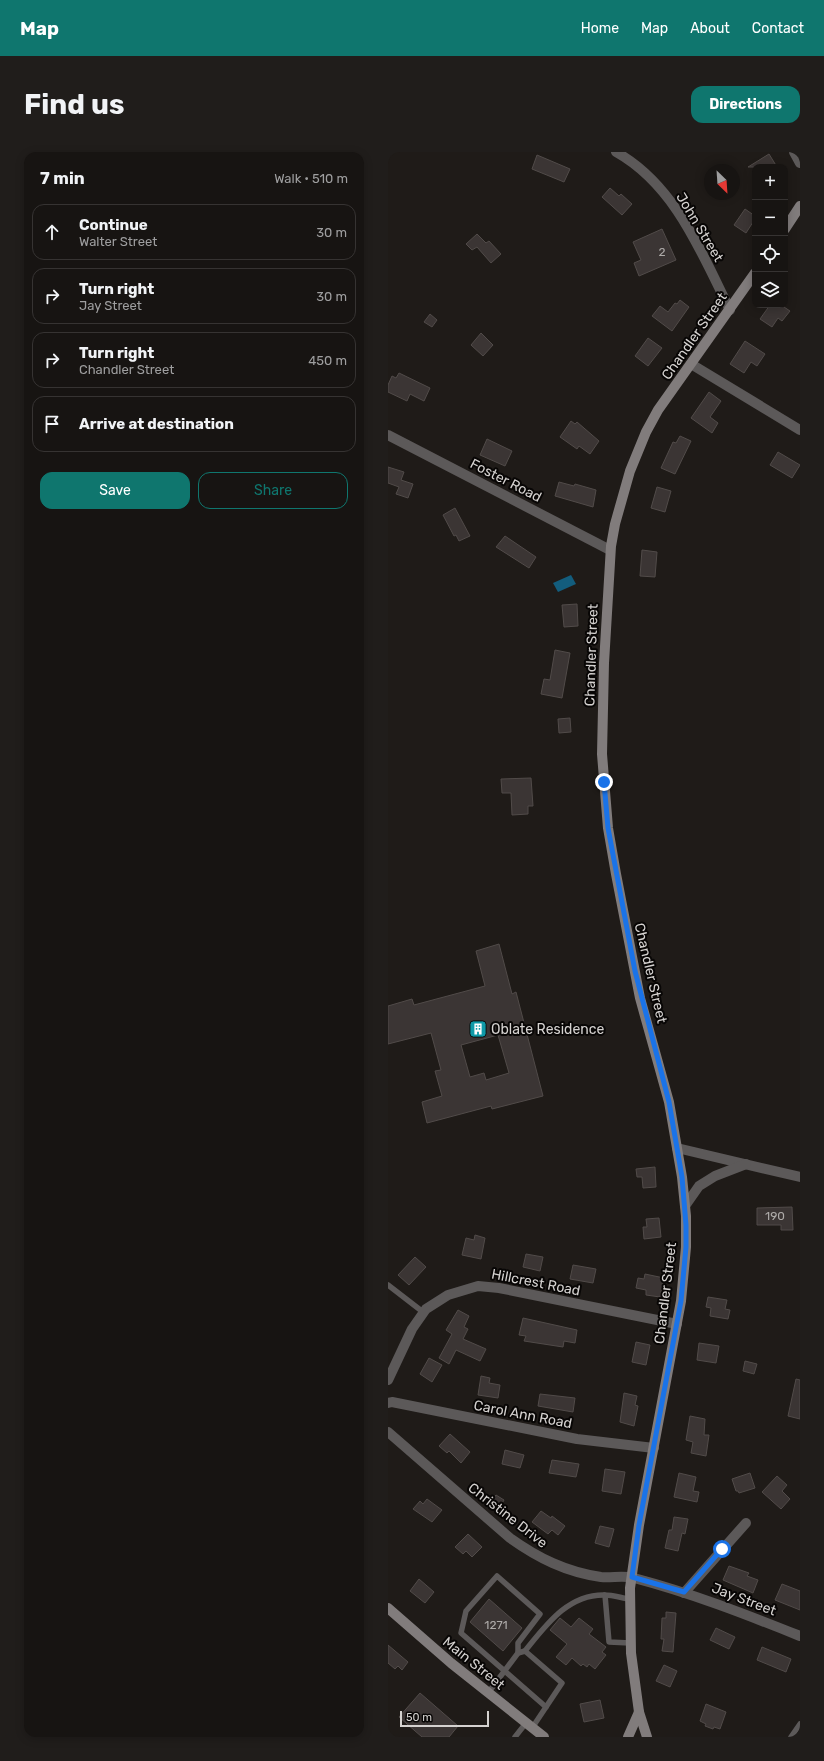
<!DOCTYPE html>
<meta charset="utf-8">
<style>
body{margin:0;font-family:Rubik,sans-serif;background:#201d1b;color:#f1f3f6}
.controls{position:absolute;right:12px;top:12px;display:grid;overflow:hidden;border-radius:8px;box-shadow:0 2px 10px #0003}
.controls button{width:36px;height:36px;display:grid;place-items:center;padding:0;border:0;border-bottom:1px solid #363332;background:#171412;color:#f1f3f6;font:20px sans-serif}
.compass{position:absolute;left:316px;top:12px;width:36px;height:36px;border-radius:50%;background:#171412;box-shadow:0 2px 10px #0003;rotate:155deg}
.scale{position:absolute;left:12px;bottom:10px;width:89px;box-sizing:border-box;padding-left:4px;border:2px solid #d5d2d0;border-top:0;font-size:11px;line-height:14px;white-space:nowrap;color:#d5d2d0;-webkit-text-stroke:3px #080605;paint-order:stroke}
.stop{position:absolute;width:12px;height:12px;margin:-9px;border:3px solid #1a73e8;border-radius:50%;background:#fff}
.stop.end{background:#1a73e8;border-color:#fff;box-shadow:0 1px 4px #0008}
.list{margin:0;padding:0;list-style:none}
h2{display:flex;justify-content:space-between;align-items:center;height:52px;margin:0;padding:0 16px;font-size:17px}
h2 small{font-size:13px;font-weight:400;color:#9e9e9f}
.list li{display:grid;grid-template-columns:26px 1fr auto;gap:12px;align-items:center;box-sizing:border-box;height:56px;margin:0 8px 8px;padding:0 8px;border:1px solid #363332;border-radius:12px}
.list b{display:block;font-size:15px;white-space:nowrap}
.list p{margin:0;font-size:13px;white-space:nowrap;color:#9e9e9f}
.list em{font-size:13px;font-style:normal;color:#9e9e9f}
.actions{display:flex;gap:8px;padding:12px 16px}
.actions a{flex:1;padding:9px 0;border:1px solid #0f766e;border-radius:12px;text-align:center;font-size:14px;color:#0f766e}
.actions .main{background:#0f766e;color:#fff}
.icon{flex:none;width:22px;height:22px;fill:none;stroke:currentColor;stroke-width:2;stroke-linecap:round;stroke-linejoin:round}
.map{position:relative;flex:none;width:412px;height:1585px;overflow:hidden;border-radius:12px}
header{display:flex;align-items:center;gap:24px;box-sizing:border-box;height:56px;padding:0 20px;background:#0f766e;color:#fff}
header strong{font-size:19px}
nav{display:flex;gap:22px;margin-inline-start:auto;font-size:14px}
.intro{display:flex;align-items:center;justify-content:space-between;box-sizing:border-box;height:96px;padding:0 24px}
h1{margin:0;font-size:28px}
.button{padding:10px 18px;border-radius:12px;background:#0f766e;color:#fff;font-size:14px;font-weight:700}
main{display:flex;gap:24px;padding:0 24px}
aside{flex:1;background:#171412;border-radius:12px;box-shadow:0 2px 10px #0003}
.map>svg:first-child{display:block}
.water{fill:#135d7d}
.building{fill:#3b3534;stroke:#514b49;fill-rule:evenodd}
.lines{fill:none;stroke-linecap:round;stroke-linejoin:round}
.service{stroke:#5c5959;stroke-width:5.5}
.minor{stroke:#5c5959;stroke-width:10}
.tertiary{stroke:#5c5959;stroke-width:10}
.secondary{stroke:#817c7c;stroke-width:10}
.route{stroke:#1a73e8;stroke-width:5}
.labels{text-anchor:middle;stroke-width:4;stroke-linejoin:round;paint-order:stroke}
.number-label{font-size:12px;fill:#aeaba9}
.street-label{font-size:14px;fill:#d5d2d0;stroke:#080605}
.poi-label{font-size:14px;fill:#d5d2d0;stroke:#080605;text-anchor:start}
</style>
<header>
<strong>Map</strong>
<nav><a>Home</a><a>Map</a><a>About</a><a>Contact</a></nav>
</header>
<div class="intro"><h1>Find us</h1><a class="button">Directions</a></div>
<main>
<aside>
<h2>7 min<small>Walk · 510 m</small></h2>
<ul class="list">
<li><svg class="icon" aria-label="ahead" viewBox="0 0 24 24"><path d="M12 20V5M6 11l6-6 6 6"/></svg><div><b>Continue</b><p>Walter Street</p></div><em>30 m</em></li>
<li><svg class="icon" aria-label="right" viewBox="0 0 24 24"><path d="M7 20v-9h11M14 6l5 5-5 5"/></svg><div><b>Turn right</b><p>Jay Street</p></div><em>30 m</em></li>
<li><svg class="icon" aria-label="right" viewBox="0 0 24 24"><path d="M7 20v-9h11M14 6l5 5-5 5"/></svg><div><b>Turn right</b><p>Chandler Street</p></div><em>450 m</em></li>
<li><svg class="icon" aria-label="arrive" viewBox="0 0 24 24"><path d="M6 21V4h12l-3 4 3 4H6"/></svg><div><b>Arrive at destination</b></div></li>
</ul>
<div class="actions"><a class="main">Save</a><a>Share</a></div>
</aside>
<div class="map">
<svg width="412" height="1585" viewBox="0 0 412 1585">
<rect width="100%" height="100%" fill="#1f1b18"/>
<polygon class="water" points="183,423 188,432 170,440 165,431"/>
<g class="building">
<polygon points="381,2 389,15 360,15"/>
<polygon points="149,3 182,17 176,30 144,17"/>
<polygon points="222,36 231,44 233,42 244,52 234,63 214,45"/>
<polygon points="357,57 367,64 367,67 358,81 346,73"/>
<polygon points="274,77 288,108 251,124 246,111 253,108 245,90"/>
<polygon points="89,82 98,91 101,89 113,102 103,111 89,95 84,98 78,92"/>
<polygon points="292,148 301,155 284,179 264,164 272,154 280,160 287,151 289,152"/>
<polygon points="382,153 393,153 402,159 394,169 390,166 384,175 372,167"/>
<polygon points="42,162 49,168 44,175 36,170"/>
<polygon points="93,181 105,193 95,204 83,193"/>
<polygon points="260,186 274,196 260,214 247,204"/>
<polygon points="357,189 377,202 369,214 363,210 356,221 342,212"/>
<polygon points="11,221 42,236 36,249 22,242 19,249 0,240 0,233 4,224 8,226"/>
<polygon points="321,240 333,249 322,265 330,271 324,281 303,266"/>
<polygon points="183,269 187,272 189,270 211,289 202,302 191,294 189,297 172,285"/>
<polygon points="292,284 303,289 287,322 273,316 285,290 288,291"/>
<polygon points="99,287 124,299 117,314 92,303"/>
<polygon points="390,300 412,313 404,326 382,313"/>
<polygon points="0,315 16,320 13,328 25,332 20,346 8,342 11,335 0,331"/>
<polygon points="171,330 186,334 187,332 208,338 205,355 167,344"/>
<polygon points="269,335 283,339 277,360 263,356"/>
<polygon points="67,356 82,384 71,389 68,383 66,384 55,363"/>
<polygon points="117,384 148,405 141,416 108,395"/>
<polygon points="254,398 269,400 267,425 252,424"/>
<polygon points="189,452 190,474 176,475 174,453"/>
<polygon points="167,498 182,501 174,546 153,542 156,527 162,528"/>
<polygon points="182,566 183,580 171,581 170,567"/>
<polygon points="143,626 145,654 140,654 140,662 124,663 123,641 114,641 113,627"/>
<path d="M111,792l13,50 4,-2 27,104 -51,13 -1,-3 -64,17 -5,-21 20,-6 -7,-25 6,-1 -10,-37 -43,11v-38l24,-7 2,6 71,-19 -9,-35zM110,883l11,38 -23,7 -2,-7 -14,4 -9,-32z"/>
<polygon points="267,1015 268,1035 255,1036 254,1025 249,1025 248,1017"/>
<polygon points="404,1055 405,1078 393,1078 393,1073 369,1073 369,1056"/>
<polygon points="271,1066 273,1085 256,1087 255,1075 259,1075 258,1067"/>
<polygon points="87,1083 97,1086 93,1107 74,1103 78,1086 86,1088"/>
<polygon points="138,1102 155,1105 152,1119 135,1115"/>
<polygon points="27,1105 38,1115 21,1133 10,1123"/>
<polygon points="185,1113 208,1117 205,1131 182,1127"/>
<polygon points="257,1122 276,1126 272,1145 258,1143 258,1138 248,1136 250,1126 256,1127"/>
<polygon points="320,1145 339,1148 337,1157 342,1158 340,1167 322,1164 323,1156 318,1155"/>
<polygon points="70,1158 81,1164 76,1175 80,1177 75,1187 98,1197 92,1209 68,1198 61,1212 51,1206 64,1182 58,1178"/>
<polygon points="135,1166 189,1178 187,1191 176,1189 175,1195 136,1189 138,1184 131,1183"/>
<polygon points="248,1190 262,1193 258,1213 244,1210"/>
<polygon points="311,1191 331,1194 328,1211 309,1208"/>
<polygon points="41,1206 54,1213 44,1230 32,1222"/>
<polygon points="357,1209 369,1212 366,1222 355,1219"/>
<polygon points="93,1224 102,1226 101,1231 112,1233 110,1246 90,1243"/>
<polygon points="408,1227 412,1228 412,1267 400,1264"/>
<polygon points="236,1241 249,1244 247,1253 250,1254 246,1274 232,1270"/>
<polygon points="152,1242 187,1246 185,1260 150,1254"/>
<polygon points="302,1264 317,1267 316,1283 321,1283 318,1304 303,1301 305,1290 298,1288"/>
<polygon points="62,1282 82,1300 73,1311 61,1299 59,1301 51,1294"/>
<polygon points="117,1298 136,1303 132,1316 114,1312"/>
<polygon points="164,1308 191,1312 188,1325 161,1321"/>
<polygon points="217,1317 237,1320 233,1342 214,1339"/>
<polygon points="291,1321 308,1325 305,1339 311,1340 309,1350 286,1345"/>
<polygon points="362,1321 367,1336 351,1341 350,1339 348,1339 344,1327"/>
<polygon points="389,1324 399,1333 394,1339 402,1347 393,1357 374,1340"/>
<polygon points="108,1343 116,1348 111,1357 102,1351"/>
<polygon points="39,1347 54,1358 44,1370 25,1357 32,1349 35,1352"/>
<polygon points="153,1359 163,1366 164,1364 177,1374 170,1383 164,1378 160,1382 144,1370"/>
<polygon points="286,1365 300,1367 297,1382 294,1381 290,1399 277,1396 281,1378 284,1378"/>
<polygon points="212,1374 226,1377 221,1395 207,1391"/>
<polygon points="80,1382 94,1395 84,1405 78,1399 75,1402 67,1395"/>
<polygon points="341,1414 361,1421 359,1424 370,1428 365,1441 335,1428"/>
<polygon points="31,1427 46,1440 37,1451 22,1439"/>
<polygon points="394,1432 412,1439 412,1458 387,1448"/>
<polygon points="101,1447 134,1476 115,1499 82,1470"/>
<polygon points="278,1460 288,1461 285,1500 274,1499 276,1487 273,1487 274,1466 278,1466"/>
<polygon points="172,1466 183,1475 191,1466 205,1477 201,1482 218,1495 214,1500 218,1503 207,1517 201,1512 199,1515 195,1512 193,1514 184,1506 178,1513 168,1505 179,1492 162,1478"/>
<polygon points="328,1476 347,1485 341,1497 322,1488"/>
<polygon points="0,1493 20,1510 14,1518 10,1514 7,1517 0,1511"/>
<polygon points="374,1495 403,1507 398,1520 369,1508"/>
<polygon points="276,1513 289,1519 282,1535 268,1529"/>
<polygon points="32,1541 70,1574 61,1585 34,1585 11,1565"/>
<polygon points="212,1548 216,1566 196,1570 192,1552"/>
<polygon points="318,1552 338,1560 332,1577 326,1575 325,1577 317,1574 318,1572 312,1569"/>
</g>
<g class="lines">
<g class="service">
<polyline points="0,1133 35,1160"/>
<polyline points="217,1443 221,1490 242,1491"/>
<path d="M137,1499c21,-26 43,-57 80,-56 8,0 17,3 25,4"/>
<polyline points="130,1501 130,1491 152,1462 109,1424 78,1459 73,1481 158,1555"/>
<polyline points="100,1541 130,1501 137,1499 174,1531 144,1576"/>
<polyline points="127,1585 138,1571"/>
<polyline points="403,1585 412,1572"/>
</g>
<g class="minor">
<path d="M228,0c59,33 85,100 114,158"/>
<polyline points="406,0 412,11"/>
<polyline points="303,212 412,278"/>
<polyline points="289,996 412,1025"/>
<polyline points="297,1054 311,1034 327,1024 358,1012"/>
<polyline points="0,1228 24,1177 38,1157 60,1143 90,1134 111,1136 289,1172"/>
<polyline points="0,1251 4,1250 189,1287 266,1296"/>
<path d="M0,1280l122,106c28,20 56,34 91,39 11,1 23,-2 33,1 57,15 111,36 166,58"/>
<polyline points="296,1441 358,1371"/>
</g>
<polyline class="tertiary" points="0,283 222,398"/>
<g class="secondary">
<polyline points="397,77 412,54"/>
<polyline points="0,1456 63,1511 156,1585"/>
<polyline points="240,1585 251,1560"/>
<polyline points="259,1585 251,1560 243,1501 242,1436 251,1373 293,1149 298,1095 298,1064 294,1025 281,950 252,846 228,722 220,676 214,602 216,511 223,394 227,372 242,319 258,280 270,258 367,121"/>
</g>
</g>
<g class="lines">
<polyline class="route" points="216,630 220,676 247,819 281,950 294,1025 298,1073 298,1095 293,1149 251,1373 244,1425 296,1440 334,1397"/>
</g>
<defs>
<g id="building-square" transform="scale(0.9)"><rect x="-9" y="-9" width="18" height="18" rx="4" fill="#0f9aa8" stroke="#080605"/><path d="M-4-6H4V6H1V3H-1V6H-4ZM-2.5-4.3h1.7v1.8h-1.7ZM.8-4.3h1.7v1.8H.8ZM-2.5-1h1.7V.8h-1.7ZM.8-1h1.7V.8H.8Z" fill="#fff"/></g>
</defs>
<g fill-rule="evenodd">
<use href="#building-square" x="90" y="877"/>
</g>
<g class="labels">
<g class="number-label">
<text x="274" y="104">2</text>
<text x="387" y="1068">190</text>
<text x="108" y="1477">1271</text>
</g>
<g class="street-label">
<text transform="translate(312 75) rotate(59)" y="5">John Street</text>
<text transform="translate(306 184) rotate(-55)" y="5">Chandler Street</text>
<text transform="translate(118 328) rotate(27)" y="5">Foster Road</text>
<text transform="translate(203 503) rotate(-88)" y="5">Chandler Street</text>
<text transform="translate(263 821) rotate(77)" y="5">Chandler Street</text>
<text transform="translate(148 1130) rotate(11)" y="5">Hillcrest Road</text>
<text transform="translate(277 1141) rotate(-83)" y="5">Chandler Street</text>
<text transform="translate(135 1262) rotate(11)" y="5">Carol Ann Road</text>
<text transform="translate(120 1363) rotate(38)" y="5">Christine Drive</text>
<text transform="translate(356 1447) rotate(21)" y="5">Jay Street</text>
<text transform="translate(86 1511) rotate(39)" y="5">Main Street</text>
</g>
<g class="poi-label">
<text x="103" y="882">Oblate Residence</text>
</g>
</g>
</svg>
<div class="controls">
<button>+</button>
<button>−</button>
<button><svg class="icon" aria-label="locate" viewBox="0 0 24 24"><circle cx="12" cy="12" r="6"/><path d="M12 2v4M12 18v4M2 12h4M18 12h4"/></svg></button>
<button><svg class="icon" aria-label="layers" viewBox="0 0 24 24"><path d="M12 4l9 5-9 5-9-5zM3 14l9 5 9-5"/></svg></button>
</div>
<svg class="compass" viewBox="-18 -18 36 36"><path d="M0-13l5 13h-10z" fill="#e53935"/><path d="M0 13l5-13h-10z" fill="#9e9e9f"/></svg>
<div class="scale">50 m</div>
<div class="stop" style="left:334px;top:1397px"></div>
<div class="stop end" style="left:216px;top:630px"></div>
</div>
</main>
